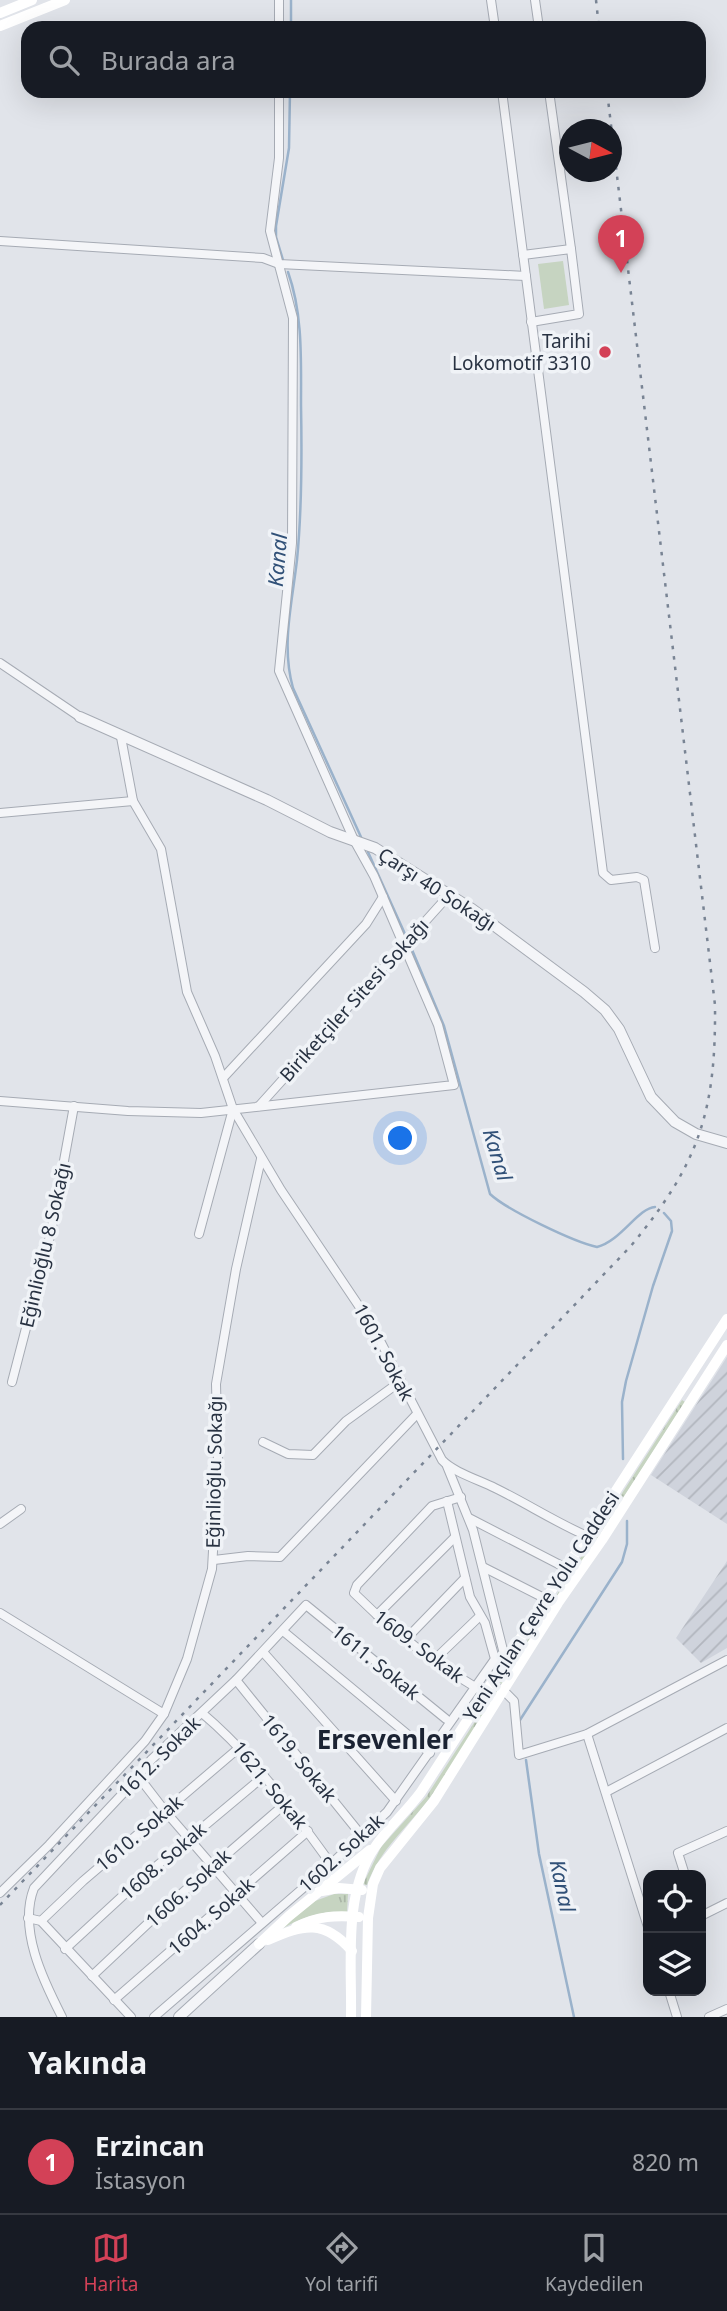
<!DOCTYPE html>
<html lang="tr">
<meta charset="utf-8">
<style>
body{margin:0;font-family:"Noto Sans",sans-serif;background:#20242c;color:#f1f3f6}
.controls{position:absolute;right:21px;bottom:21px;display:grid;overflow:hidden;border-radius:14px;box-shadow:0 7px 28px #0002}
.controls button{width:63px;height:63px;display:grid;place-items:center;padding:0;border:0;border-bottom:2px solid #363941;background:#171b24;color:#f1f3f6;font:35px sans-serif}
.compass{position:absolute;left:559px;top:119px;width:63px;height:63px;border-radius:50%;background:#171b24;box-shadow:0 7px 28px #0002;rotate:97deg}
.you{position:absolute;left:401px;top:1139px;width:24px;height:24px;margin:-18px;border:5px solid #fff;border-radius:50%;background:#1a73e8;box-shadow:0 0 0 10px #1a73e833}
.badge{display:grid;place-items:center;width:46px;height:46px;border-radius:50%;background:#d34157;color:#fff;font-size:23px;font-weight:700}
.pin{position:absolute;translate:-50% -58px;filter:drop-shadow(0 2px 4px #0008)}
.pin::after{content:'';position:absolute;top:37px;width:24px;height:21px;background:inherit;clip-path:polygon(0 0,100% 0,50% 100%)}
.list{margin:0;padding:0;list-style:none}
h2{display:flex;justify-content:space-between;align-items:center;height:91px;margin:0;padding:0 28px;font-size:30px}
h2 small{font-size:23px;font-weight:400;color:#9ea1a6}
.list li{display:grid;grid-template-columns:46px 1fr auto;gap:21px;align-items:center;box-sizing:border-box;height:105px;padding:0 28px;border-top:2px solid #363941}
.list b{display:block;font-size:26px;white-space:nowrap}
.list p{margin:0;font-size:23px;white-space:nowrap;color:#9ea1a6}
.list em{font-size:23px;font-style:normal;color:#9ea1a6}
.icon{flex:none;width:38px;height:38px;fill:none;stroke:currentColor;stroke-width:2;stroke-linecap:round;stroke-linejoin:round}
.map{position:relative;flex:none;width:727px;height:2017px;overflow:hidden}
.search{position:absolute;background:#171b24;box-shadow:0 7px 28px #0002;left:21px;right:21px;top:21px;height:77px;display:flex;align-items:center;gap:18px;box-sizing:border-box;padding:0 24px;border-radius:21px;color:#9ea1a6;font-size:26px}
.sheet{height:196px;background:#171b24}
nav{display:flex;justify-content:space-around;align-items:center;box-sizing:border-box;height:98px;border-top:2px solid #363941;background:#171b24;font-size:19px;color:#9ea1a6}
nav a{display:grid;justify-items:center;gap:4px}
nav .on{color:#d34157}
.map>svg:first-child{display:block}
.industrial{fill:url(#industrial-furrows)}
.grass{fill:url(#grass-tufts)}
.park{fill:#c6d4c1}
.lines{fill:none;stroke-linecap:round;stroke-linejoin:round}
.stream{stroke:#9ab2cb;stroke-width:2.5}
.minor-casing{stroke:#a6abb4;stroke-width:10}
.tertiary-casing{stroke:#a6abb4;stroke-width:12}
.minor{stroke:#f4f5f8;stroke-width:8}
.tertiary{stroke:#f4f5f8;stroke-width:10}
.secondary{stroke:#fff;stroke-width:10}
.rail{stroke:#798494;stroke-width:2.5;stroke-dasharray:3.5 7;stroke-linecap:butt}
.poi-dot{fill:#d34157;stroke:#f0f3f7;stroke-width:2.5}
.labels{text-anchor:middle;stroke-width:7;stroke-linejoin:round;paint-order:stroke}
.poi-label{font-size:19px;fill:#283242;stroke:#f0f3f7;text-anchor:end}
.street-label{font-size:19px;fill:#283242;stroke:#f0f3f7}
.water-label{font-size:21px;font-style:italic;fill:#315178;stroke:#f0f3f7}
.district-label{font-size:26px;font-weight:bold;fill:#1b2333;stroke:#f0f3f7}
</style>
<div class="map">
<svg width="727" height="2017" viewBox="0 0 727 2017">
<defs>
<pattern id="industrial-furrows" width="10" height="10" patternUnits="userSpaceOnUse" patternTransform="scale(1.75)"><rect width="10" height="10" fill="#cfd3dc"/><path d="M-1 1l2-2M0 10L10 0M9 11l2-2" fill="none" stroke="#b2b6be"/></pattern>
<pattern id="grass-tufts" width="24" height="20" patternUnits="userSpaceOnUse" patternTransform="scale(1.75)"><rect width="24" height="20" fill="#c6d4c1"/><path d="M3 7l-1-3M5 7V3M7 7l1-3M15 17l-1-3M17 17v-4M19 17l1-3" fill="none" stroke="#aab6a7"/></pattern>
</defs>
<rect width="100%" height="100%" fill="#e1e4ea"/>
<g class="industrial">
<polygon points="727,1357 727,1524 651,1475"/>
<polygon points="727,1561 727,1648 701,1663 676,1638"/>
</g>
<g class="grass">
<polygon points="682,1400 685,1402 503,1685 500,1683"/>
<path d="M496,1689l4,2c-23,36 -45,74 -71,108 -22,29 -49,50 -62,86l-4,-1 18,-37 45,-50z"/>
<path d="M334,1894h14l-1,18c-30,0 -43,4 -69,19l37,-30z"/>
</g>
<polygon class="park" points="563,261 569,305 544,309 538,264"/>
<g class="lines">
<g class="stream">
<polyline points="291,0 291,28"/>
<polyline points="283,260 276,237 276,226 289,148 290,91"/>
<path d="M288,272c15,42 13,88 13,133 1,51 1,104 -4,155 -5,44 -16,85 -4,128l68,149"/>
<polyline points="368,852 405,934"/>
<path d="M410,945l34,81 46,168c17,16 84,48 107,53 24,-6 41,-39 58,-40"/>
<polyline points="623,1459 622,1402 626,1381 653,1286 672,1231 671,1221 664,1213"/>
<polyline points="520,1720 622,1562 627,1544 627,1521"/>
<polyline points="526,1760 539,1854 574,2017"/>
</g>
<g class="minor-casing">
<g id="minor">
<polyline points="491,0 495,28"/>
<polyline points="535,0 539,28"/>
<polyline points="279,28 279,0"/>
<polyline points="502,91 603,873 611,880 637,877 644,880 655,948"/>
<polyline points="549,91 571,249"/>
<polyline points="0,241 263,258 279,264 526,276"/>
<polyline points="523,255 571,249 579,314 531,322"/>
<polyline points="0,663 80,717"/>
<path d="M121,737l12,64 28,48 26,143 28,64 18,53 48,81 92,137 69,133c11,12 37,20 53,28 31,15 60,34 92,48"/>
<polyline points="0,813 133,801"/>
<polyline points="223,1078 366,924 383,897"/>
<polyline points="0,1101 128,1111 201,1113 454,1085 438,1025 374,876 354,840 279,671 292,543 293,318 270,231 279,158 279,91"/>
<polyline points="259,1106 449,895"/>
<polyline points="199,1234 233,1109"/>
<polyline points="12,1382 51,1232 74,1106"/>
<polyline points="263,1442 288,1454 313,1455 346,1421 401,1381"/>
<polyline points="447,1466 473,1530 506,1662"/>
<polyline points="461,1497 432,1506 357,1585 354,1593 377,1615 433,1661 480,1690"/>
<polyline points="447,1501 470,1597 485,1623 495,1659 500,1660"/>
<polyline points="469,1518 566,1568"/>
<polyline points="0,1524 21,1509"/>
<polyline points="214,1560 248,1556 280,1557 417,1414"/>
<polyline points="483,1567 546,1599"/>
<polyline points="0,1613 164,1714 187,1659 212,1569 218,1461 216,1384 236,1269 261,1159"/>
<polyline points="377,1615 455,1537"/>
<polyline points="283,1631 430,1753"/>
<polyline points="406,1639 465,1578"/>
<polyline points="263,1652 396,1801"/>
<polyline points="433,1661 480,1616"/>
<polyline points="236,1680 362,1836"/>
<polyline points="502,1689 514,1701 519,1755 587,1734 727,1660"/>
<path d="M202,1713c51,43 90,97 129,151"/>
<polyline points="587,1734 648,1927"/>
<polyline points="138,1776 165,1811 262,1923"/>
<polyline points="606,1792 727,1728"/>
<polyline points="685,1875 678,1853 727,1831"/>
<polyline points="0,1893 49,1845 145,1741 164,1714"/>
<polyline points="701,1916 727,1903"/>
<polyline points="28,1918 41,1921 131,2017"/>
<polyline points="41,1921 83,1881 240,1747"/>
<polyline points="65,1949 141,1879 264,1776"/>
<polyline points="92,1976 159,1913 286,1803"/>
<polyline points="669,1991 677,2017"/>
<polyline points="114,2000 308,1831"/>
<path d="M62,2017c-19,-37 -44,-88 -28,-129l94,-100 23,-28 85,-80 70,-75 140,114"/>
<polyline points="154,2017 331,1864 387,1812 495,1659"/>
<polyline points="709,2017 727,2009"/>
</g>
</g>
<g class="tertiary-casing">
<g id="tertiary">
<polyline points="80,717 267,800 330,832 375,848 472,909 584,992 605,1010 619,1029 651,1097 675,1122 696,1134 727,1143"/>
<polyline points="179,2017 259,1944"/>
</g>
</g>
<use href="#minor" class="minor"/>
<use href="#tertiary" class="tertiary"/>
<g class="secondary">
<polyline points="0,13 32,0"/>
<polyline points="0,26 65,0"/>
<polyline points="322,1891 339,1888 362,1890"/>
<path d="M296,1927c22,-11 39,-12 63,-10"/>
<path d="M268,1940c36,-16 56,-21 84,11"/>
<polyline points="259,1944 289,1916 370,1850"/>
<path d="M351,2017c1,-54 -8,-124 24,-170 14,-20 32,-36 46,-55l306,-473"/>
<polyline points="366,2017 368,1918 373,1884 380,1868 434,1801 558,1603 602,1540 727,1345"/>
</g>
<g class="rail">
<polyline points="596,0 599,28"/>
<path d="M0,1905l630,-658c69,-83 86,-135 85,-242l-108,-914"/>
</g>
</g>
<circle class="poi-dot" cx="605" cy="352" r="7"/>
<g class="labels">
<g class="poi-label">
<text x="591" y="348">Tarihi<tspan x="591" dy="22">Lokomotif 3310</tspan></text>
</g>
<g class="street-label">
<text transform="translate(437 889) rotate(33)" y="7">Çarşı 40 Sokağı</text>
<text transform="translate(354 1000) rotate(-48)" y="7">Biriketçiler Sitesi Sokağı</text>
<text transform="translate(45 1245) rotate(-77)" y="7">Eğinlioğlu 8 Sokağı</text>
<text transform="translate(384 1352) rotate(62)" y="7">1601. Sokak</text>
<text transform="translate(214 1472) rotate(-89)" y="7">Eğinlioğlu Sokağı</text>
<text transform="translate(541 1606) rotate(-57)" y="7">Yeni Açılan Çevre Yolu Caddesi</text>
<text transform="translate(419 1646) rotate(37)" y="7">1609. Sokak</text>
<text transform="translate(376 1662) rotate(39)" y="7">1611. Sokak</text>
<text transform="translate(159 1757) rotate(-45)" y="7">1612. Sokak</text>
<text transform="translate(299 1758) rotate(51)" y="7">1619. Sokak</text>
<text transform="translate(270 1785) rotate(51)" y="7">1621. Sokak</text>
<text transform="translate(139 1833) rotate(-40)" y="7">1610. Sokak</text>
<text transform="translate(341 1853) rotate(-42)" y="7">1602. Sokak</text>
<text transform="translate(163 1861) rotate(-41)" y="7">1608. Sokak</text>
<text transform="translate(188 1888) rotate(-42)" y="7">1606. Sokak</text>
<text transform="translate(211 1916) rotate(-41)" y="7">1604. Sokak</text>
</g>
<g class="water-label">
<text transform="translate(278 560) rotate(-85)" y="7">Kanal</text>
<text transform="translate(497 1155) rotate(73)" y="7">Kanal</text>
<text transform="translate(562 1886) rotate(78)" y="7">Kanal</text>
</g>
<g class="district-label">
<text x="385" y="1749">Ersevenler</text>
</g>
</g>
</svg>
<div class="controls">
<button><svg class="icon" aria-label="locate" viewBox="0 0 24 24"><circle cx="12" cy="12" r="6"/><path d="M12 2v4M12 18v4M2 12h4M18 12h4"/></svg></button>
<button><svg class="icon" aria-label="layers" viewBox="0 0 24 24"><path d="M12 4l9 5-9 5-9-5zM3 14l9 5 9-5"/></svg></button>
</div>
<svg class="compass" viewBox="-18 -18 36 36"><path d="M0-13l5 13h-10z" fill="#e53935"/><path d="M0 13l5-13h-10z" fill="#9ea1a6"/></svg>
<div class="you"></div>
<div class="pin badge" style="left:621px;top:273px">1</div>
<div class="search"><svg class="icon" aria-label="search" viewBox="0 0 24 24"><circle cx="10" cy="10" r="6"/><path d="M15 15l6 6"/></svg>Burada ara</div>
</div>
<section class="sheet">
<h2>Yakında<small></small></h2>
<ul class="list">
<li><span class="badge">1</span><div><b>Erzincan</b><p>İstasyon</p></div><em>820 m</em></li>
</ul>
</section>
<nav>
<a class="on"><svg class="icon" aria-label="map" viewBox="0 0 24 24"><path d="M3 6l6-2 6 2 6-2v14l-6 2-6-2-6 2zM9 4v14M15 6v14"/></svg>Harita</a>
<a><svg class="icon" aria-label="directions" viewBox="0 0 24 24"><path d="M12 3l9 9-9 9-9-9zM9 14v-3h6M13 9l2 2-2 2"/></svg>Yol tarifi</a>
<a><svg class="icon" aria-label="saved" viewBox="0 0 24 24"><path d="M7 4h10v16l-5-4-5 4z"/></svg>Kaydedilen</a>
</nav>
